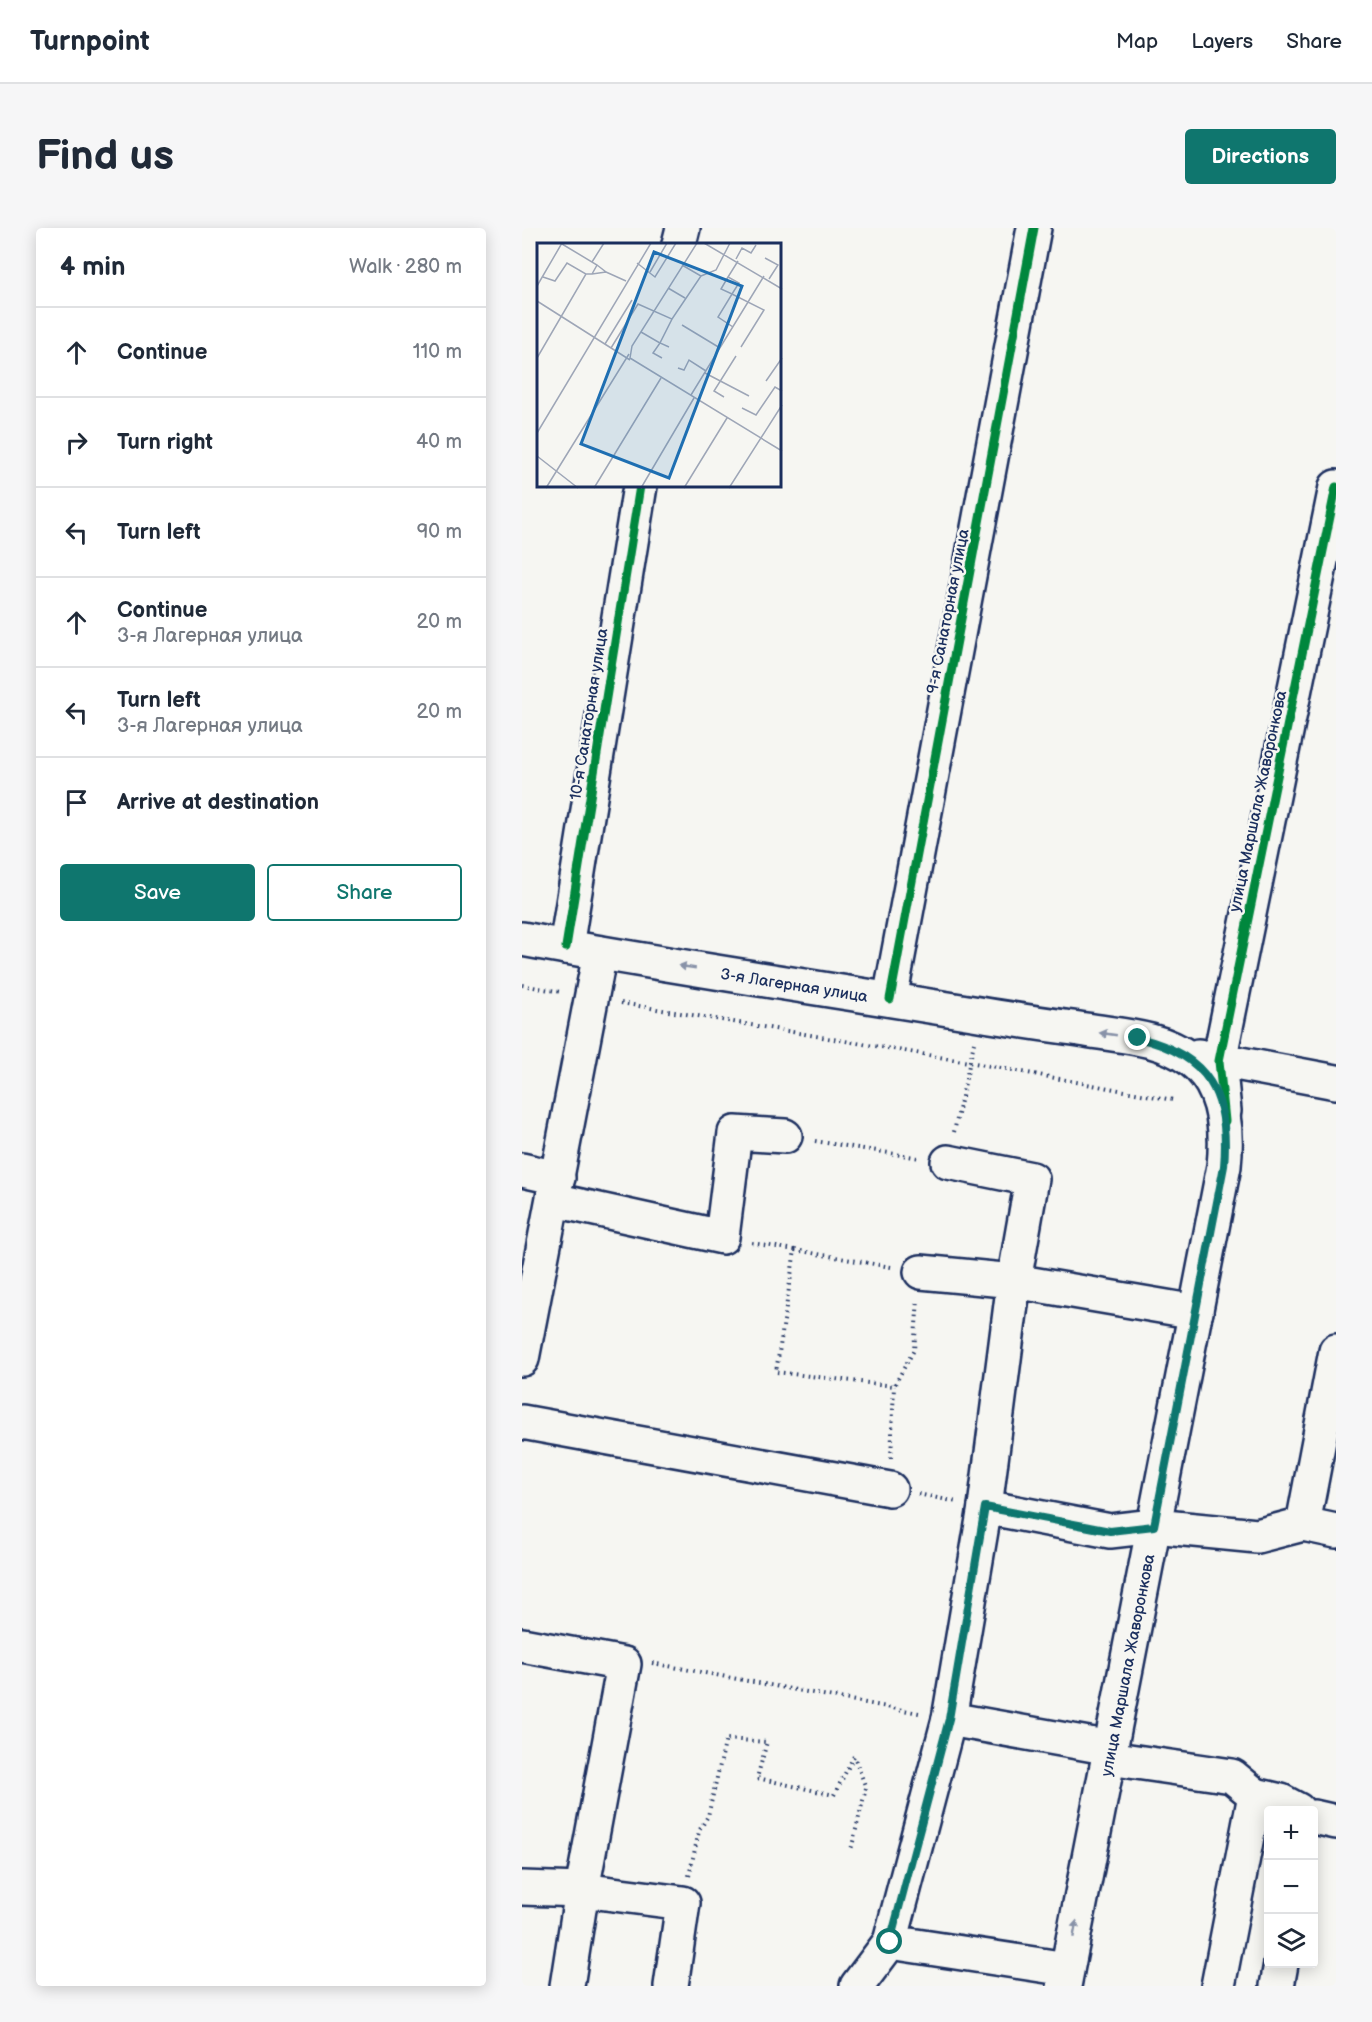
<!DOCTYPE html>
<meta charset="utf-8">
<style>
body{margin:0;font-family:"Balsamiq Sans",sans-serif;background:#f6f6f7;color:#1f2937}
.controls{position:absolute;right:18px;bottom:18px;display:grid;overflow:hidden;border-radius:6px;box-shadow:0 3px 15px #0003}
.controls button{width:54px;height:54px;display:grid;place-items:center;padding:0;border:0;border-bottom:2px solid #e0e1e3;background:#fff;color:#1f2937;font:30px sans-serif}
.stop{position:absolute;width:18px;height:18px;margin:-14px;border:4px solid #0f766e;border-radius:50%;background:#fff}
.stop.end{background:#0f766e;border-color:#fff;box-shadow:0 2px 6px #0008}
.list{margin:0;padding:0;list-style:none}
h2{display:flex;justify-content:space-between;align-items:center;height:78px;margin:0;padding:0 24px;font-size:26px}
h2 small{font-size:20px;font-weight:400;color:#747a83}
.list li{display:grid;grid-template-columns:39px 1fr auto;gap:18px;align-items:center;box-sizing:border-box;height:90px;padding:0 24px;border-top:2px solid #e0e1e3}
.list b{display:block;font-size:22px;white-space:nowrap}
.list p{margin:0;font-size:20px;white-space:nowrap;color:#747a83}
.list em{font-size:20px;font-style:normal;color:#747a83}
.actions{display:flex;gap:12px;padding:18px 24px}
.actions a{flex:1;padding:14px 0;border:2px solid #0f766e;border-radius:6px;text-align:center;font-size:21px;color:#0f766e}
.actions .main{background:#0f766e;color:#fff}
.icon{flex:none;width:33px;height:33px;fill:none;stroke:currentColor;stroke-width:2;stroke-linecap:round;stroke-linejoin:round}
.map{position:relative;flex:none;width:814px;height:1758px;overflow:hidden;border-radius:6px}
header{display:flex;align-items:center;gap:36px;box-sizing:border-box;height:84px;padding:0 30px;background:#fff;border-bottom:2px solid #e0e1e3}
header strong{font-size:28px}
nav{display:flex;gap:33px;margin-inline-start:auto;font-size:21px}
.intro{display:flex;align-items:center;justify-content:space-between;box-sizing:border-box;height:144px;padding:0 36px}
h1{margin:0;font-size:42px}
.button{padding:15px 27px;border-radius:6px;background:#0f766e;color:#fff;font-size:21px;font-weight:700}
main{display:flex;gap:36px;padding:0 36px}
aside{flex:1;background:#fff;border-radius:6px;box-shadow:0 3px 15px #0003}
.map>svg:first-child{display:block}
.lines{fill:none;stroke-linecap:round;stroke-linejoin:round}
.minor-casing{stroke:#1b2f5e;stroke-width:38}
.major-casing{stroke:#1b2f5e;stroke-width:38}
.path{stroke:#1b2f5e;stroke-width:4;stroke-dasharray:1.5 4.5;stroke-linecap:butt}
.minor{stroke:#f6f6f2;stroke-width:33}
.major{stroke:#f6f6f2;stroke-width:33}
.cycleway-casing{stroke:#f6f6f2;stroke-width:13}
.cycleway{stroke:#00873e;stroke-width:9}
.oneway{fill:#8892a8}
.route{stroke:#0f766e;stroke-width:8}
.labels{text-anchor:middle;stroke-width:5;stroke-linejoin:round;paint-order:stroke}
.street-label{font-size:16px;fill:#1b2f5e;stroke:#f6f6f2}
.inset-road{fill:none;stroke:#9ea6b7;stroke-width:1.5}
.view{fill:#1f6fb2;fill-opacity:0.15;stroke:#1f6fb2;stroke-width:3}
.inset-edge{fill:none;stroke:#1b2f5e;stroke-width:3}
</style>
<header>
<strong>Turnpoint</strong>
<nav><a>Map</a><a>Layers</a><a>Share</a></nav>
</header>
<div class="intro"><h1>Find us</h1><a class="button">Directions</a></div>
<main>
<aside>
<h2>4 min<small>Walk · 280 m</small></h2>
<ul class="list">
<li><svg class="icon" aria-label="ahead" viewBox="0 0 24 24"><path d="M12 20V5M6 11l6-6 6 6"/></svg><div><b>Continue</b></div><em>110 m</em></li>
<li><svg class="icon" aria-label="right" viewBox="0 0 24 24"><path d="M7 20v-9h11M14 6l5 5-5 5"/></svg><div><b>Turn right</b></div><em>40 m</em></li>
<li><svg class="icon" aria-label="left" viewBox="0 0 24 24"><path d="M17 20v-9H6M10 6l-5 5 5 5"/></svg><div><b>Turn left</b></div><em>90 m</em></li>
<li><svg class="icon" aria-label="ahead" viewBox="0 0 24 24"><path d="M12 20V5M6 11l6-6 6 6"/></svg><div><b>Continue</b><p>3-я Лагерная улица</p></div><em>20 m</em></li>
<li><svg class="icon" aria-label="left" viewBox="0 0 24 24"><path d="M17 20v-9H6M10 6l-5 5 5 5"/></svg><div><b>Turn left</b><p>3-я Лагерная улица</p></div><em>20 m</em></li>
<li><svg class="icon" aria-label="arrive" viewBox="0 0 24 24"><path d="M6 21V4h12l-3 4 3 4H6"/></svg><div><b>Arrive at destination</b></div></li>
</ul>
<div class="actions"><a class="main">Save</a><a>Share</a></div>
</aside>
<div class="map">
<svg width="814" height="1758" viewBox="0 0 814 1758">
<rect width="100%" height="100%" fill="#f6f6f2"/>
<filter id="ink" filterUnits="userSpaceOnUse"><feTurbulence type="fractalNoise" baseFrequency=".0167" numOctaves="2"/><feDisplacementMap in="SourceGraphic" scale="12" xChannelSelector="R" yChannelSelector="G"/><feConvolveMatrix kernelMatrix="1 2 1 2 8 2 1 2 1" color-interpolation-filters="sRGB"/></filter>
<g filter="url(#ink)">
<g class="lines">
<g class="minor-casing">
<g id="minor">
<polyline points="157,16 161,0"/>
<polyline points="44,719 118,258"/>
<polyline points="368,771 512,0"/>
<polyline points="676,828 814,854"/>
<polyline points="702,883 697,833 814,259"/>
<polyline points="426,934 510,951 492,1053 674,1084"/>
<polyline points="0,942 36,950"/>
<polyline points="32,972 200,1009 213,905 263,908"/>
<polyline points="399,1044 492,1053 463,1279 588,1303 632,1298 735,1308 781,1296 814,1123"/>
<polyline points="0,1131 78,725"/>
<polyline points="0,1194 368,1261"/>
<polyline points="463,1279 427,1491 368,1714 545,1741"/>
<polyline points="781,1296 814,1303"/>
<polyline points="0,1417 102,1436 60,1662 0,1660"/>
<polyline points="427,1491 589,1520"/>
<polyline points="587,1530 710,1548 733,1567"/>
<polyline points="792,1589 814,1594"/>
<polyline points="45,1758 60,1662 161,1675 149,1758"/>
<polyline points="335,1758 368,1714"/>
<polyline points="696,1758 733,1567 759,1573 776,1582"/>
<polyline points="755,1758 759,1736"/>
</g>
</g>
<g class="major-casing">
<g id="major">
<path id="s1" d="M0,711c152,28 305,50 457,75 35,6 72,11 107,16 36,6 74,7 104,29 34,25 38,69 34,107l-160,820"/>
</g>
</g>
<g class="path">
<polyline points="0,757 39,764"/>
<polyline points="99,775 447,834 651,872"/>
<polyline points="432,904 452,815"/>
<polyline points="293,913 398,930"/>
<polyline points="230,1015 273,1022 254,1144 372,1158 392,1122 396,1072"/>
<polyline points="273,1022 369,1039"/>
<polyline points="369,1230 372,1158"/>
<polyline points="396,1266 435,1274"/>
<polyline points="130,1435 397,1485"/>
<polyline points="167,1648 177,1603 186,1588 204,1511 245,1514 235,1550 312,1567 332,1528 344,1560 329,1622"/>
</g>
<use href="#minor" class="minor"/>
<use href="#major" class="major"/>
<g class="cycleway-casing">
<g id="cycleway">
<polyline points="44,719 118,258"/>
<polyline points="368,771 512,0"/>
<polyline points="703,893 697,833 814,259"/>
</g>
</g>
<use href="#cycleway" class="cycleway"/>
</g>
<defs><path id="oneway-solid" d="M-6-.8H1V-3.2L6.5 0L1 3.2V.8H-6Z" transform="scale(1.5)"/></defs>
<g class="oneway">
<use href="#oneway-solid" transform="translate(165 739) rotate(-171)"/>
<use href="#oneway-solid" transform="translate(586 806) rotate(-172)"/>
<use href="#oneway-solid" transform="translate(553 1701) rotate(-79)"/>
</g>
</g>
<g class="lines" filter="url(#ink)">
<path class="route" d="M368,1714l59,-223 36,-212 125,24 44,-5 70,-360c6,-70 -14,-111 -86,-128"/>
</g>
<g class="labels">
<g class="street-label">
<text transform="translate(425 383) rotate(-79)" y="6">9-я Санаторная улица</text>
<text transform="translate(66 486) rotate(-81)" y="6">10-я Санаторная улица</text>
<text transform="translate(735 573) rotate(-78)" y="6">улица Маршала Жаворонкова</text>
<text dy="6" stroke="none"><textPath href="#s1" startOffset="276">3-я Лагерная улица</textPath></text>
<text transform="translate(605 1437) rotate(-79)" y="6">улица Маршала Жаворонкова</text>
</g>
</g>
<g transform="translate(15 15)">
<rect width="244" height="244" fill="#f6f6f2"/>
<path class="inset-road" d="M160,0l-65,103 -2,12 152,93M167,0l78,46M25,1l35,21 -5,9h-6M228,15l13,7 -9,14M199,16l6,-11 9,5 5,-8M55,19l12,-19M100,20l18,14 21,-34M69,29l20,9M113,29l17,-29M55,31l14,-2 -9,-7M164,33l15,-6 14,-27M191,34l-7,12 11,5 7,-11 -11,-6 10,-16M0,43l25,-43M131,45l17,10M0,58l93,59M135,76l29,-43 -19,-11M145,82l38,23M196,84l-15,-10 14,-23 32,16 -23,37M104,89l19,11 -7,10 9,5M68,101l27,-44M74,105l27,-44 34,15 -12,24 9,4M0,115l49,-84 -19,-11 -12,18 -12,-4M141,125l6,2 5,-10 17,11M168,130l44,23M229,138l16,-23M154,152l73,-119M187,154l-10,-6 22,-35M205,165l14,7 19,-28 7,4M0,190l114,-190M0,213l41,32M9,245l83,-134M57,245l67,-110M104,245l53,-90M147,245l43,-70M192,245l53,-83"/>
<path class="view" d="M117,9l88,34 -73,192 -88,-34z"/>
<rect width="244" height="244" class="inset-edge"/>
</g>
</svg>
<div class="controls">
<button>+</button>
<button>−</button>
<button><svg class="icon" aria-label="layers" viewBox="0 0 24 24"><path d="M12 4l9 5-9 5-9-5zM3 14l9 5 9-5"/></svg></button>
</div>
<div class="stop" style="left:368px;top:1714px"></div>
<div class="stop end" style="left:616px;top:810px"></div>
</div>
</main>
